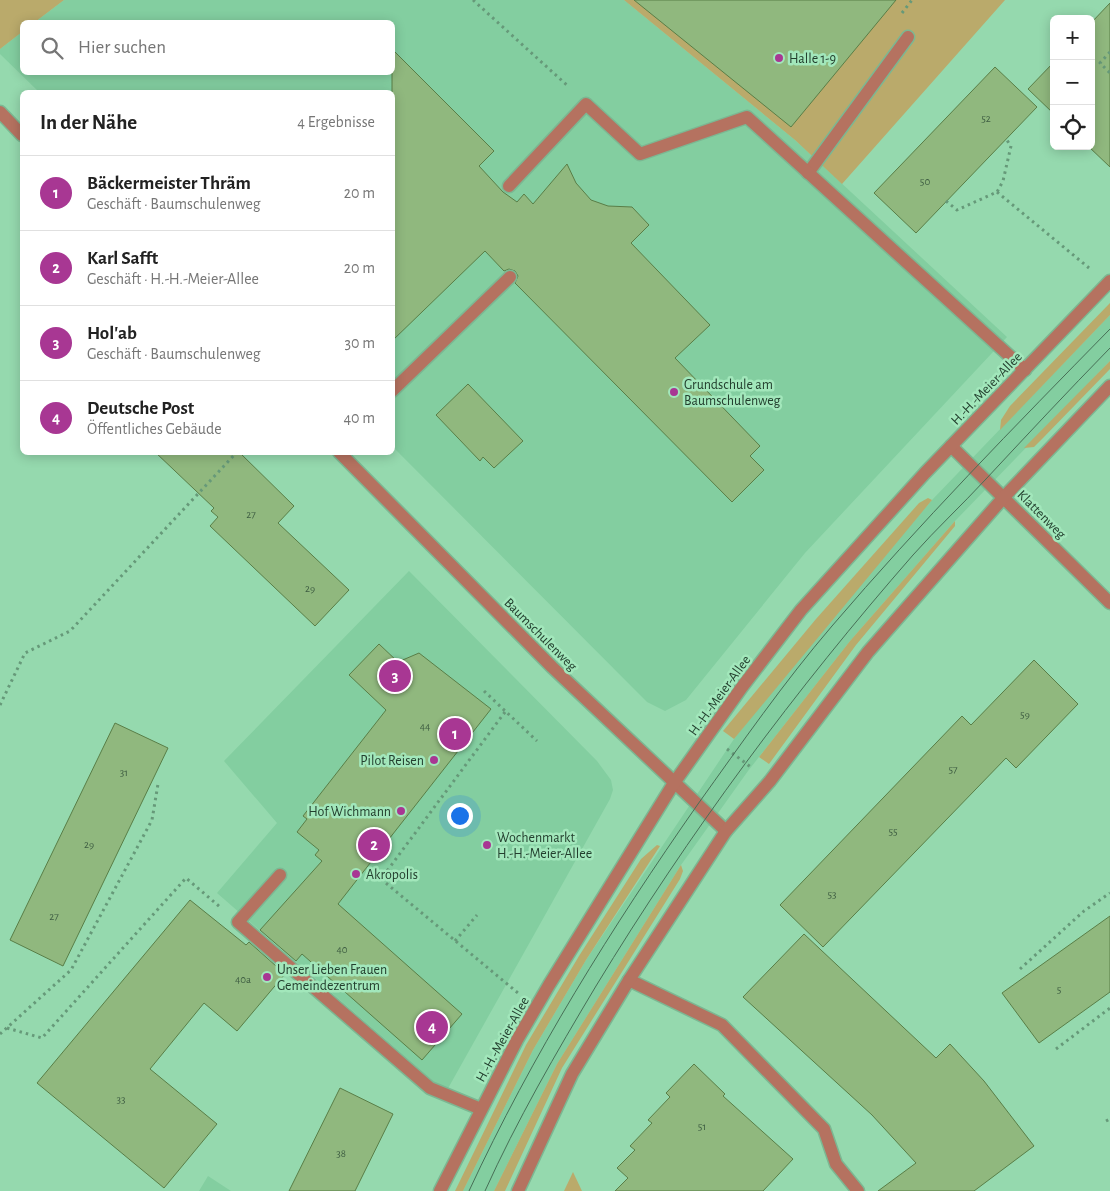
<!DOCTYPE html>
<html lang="de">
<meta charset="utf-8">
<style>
body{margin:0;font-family:"Alegreya Sans",sans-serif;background:#f6f6f6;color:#222}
.controls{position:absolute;right:15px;top:15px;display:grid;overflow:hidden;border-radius:8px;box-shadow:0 2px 12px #0003}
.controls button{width:45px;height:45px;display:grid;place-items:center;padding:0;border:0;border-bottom:1px solid #e0e0e0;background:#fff;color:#222;font:25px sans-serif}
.you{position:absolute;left:459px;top:815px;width:18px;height:18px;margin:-12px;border:4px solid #fff;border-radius:50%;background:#1a73e8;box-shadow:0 0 0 8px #1a73e833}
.badge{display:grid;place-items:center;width:32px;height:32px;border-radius:50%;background:#a83793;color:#fff;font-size:16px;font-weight:700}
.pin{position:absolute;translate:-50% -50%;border:2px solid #fff;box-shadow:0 1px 5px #0006}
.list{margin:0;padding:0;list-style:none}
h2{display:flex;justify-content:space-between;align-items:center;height:65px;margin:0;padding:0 20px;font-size:21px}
h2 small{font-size:16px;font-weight:400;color:#767676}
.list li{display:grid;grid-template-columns:32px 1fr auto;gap:15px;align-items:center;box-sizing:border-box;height:75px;padding:0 20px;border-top:1px solid #e0e0e0}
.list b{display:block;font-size:19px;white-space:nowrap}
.list p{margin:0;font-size:16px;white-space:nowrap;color:#767676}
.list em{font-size:16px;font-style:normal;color:#767676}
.icon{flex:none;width:28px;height:28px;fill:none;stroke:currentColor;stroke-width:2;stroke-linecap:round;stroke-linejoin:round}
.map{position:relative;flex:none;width:1110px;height:1191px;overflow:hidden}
.search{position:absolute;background:#fff;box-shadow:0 2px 12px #0003;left:20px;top:20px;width:375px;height:55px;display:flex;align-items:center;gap:12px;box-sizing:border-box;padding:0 18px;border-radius:8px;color:#767676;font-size:19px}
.panel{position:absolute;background:#fff;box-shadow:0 2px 12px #0003;left:20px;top:90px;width:375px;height:365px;border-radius:8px}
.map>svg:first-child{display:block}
.built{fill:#83cea0}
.green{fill:#baaa6b}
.building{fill:#90b87e;stroke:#597e47}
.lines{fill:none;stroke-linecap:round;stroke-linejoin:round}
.minor-casing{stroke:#7cb792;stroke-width:15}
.path{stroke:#669979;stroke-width:3;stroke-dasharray:2.5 4;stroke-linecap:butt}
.minor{stroke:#b57260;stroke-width:12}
.tram{stroke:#476f56;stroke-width:1}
.poi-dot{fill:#a83793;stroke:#a2e7bb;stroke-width:2}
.labels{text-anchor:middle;stroke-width:5;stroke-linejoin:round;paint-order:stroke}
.number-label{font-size:11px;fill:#3e5d42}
.poi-label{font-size:14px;fill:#233f2e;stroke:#a2e7bb;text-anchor:start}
.street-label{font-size:14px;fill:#233f2e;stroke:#a2e7bb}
</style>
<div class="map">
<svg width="1110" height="1191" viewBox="0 0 1110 1191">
<rect width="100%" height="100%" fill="#95d9ae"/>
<g class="built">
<polygon points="64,0 624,0 795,140 1007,337 805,553 686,700 665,711 647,702 393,447 392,92 39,92 0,54 0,49 22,32 22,72 392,72 392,22 35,22"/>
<polygon points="1110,315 1110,361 955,521 850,641 748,771 681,865 557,1064 494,1191 463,1191 533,1050 586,960 734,739 824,624 932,500"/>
<polygon points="409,571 597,761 611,780 613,790 610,799 446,1092 217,893 277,823 224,761"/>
<polygon points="208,1176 231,1191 199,1191"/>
</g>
<g class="green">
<polygon points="0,0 64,0 35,22 22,22 22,32 0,49"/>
<polygon points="624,0 1005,0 842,184 795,140"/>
<polygon points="1110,303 1110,315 1000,430 1001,420 1010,406"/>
<polygon points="1110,361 1110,369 1043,438 1034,447 1024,448"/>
<polygon points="928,498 932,500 734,739 723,731 816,619 919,503"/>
<polygon points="955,521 955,526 856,645 769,764 759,757 850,641"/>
<polygon points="657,845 660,846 586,960 533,1050 463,1191 455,1191 526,1045 579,956 641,859"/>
<polygon points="681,865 683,871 680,879 562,1068 505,1191 494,1191 557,1064"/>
<polygon points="573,1172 582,1191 564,1191"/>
</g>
<g class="building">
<polygon points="634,0 896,0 791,127"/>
<polygon points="1110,3 1110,167 1088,146 1091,146 1091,23"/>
<polygon points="392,49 494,151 479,166 503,192 517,202 524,194 533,204 567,164 576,183 591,200 608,206 632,207 649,225 631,243 710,325 675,358 760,446 750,456 764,470 732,502 515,283 518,276 515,271 509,269 504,271 485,251 392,341"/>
<polygon points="1054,62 1054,114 1028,89"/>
<polygon points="995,67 1037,107 916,233 874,193"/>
<polygon points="468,384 523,441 494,468 483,457 480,461 436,415"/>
<polygon points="155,452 239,452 294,506 278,523 349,590 315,626 210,526 218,517 211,511 214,508"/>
<polygon points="379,644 398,662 419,653 491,709 338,904 462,1014 422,1060 302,954 296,961 260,930 322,861 315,855 319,850 297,832 307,819 303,816 386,710 349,675"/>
<polygon points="1034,660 1078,704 1016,768 1006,758 823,947 780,905 962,716 971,725"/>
<polygon points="115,723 168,748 63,966 10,940"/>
<polygon points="190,900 246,945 249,942 285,974 237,1031 204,1003 150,1069 217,1124 164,1188 37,1083"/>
<polygon points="1110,916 1110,992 1039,1043 1002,993"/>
<polygon points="804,934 936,1058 950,1044 984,1081 1034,1146 974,1191 878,1191 916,1163 872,1115 743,997"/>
<polygon points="694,1064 725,1094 723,1096 793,1159 763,1191 615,1191 628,1178 617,1168 635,1150 630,1146 652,1123 648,1120 670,1097 666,1093"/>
<polygon points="340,1088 393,1114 355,1191 289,1191"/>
</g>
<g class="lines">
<g class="minor-casing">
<g id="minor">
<polyline points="0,112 22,135"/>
<polyline points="808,173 908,37"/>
<polyline points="509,186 586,104 640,154 747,117 1025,370"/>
<polyline points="392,391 510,277"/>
<polyline points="951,446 1110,603"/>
<polyline points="339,452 552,667 726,831"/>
<polyline points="280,875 238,922 430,1088 481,1109"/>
<polyline points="629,980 722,1025 824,1129 836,1164 858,1191"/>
<polyline points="440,1191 517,1040 549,985 674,783 742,687 801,610 925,473 1110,281"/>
<polyline points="518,1191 572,1074 629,980 726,831 770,781 868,652 1004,497 1110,386"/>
</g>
</g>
<g class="path">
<polyline points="473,0 569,87"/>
<polyline points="902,13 912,0"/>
<polyline points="1110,52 1100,63 1110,73"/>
<polyline points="997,192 1089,268"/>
<polyline points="946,201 957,210 997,192 1003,181 1011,146 1006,139"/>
<polyline points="484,691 537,741"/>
<polyline points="0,705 25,653 70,631 237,452"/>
<polyline points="505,712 381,879 518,993"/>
<polyline points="727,749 752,768"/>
<polyline points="455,941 477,915"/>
<polyline points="1020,969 1084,911 1110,893"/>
<polyline points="7,1028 42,1038 186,878 220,907"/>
<polyline points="0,1034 71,970 152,820 158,784"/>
<polyline points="1056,1049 1110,1008"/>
<polyline points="1106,1121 1110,1119"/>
</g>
<use href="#minor" class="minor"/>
<g class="tram">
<path d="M469,1191c63,-136 143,-264 229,-387 43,-60 86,-122 134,-178 88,-103 183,-200 278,-297"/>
<path d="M485,1191c32,-71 71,-138 111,-205 93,-153 199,-296 317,-431 23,-26 49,-50 73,-76 41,-44 82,-88 124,-131"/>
</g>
</g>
<g class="poi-dot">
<circle cx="779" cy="58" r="5"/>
<circle cx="674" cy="392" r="5"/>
<circle cx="434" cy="760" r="5"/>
<circle cx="401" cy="811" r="5"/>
<circle cx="487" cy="845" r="5"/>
<circle cx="356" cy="874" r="5"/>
<circle cx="267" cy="977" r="5"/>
</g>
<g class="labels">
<g class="number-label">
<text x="986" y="122">52</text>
<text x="925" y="185">50</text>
<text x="251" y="518">27</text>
<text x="310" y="592">29</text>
<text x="1025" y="718">59</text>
<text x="425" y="730">44</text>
<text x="953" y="773">57</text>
<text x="124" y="776">31</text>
<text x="893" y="835">55</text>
<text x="89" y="848">29</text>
<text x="832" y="898">53</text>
<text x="54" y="920">27</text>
<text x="342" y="953">40</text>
<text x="243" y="983">40a</text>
<text x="1059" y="993">5</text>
<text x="121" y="1103">33</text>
<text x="702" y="1130">51</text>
<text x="341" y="1157">38</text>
</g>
<g class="poi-label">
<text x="789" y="63">Halle 1-9</text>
<text x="684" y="389">Grundschule am<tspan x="684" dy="16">Baumschulenweg</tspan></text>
<text x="424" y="765" text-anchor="end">Pilot Reisen</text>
<text x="391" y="816" text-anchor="end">Hof Wichmann</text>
<text x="497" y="842">Wochenmarkt<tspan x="497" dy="16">H.-H.-Meier-Allee</tspan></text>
<text x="366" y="879">Akropolis</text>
<text x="277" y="974">Unser Lieben Frauen<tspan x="277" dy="16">Gemeindezentrum</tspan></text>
</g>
<g class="street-label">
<text transform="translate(986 388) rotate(-46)" y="5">H.-H.-Meier-Allee</text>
<text transform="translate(1042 514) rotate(45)" y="5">Klattenweg</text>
<text transform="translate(541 634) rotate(45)" y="5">Baumschulenweg</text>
<text transform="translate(719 695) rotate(-54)" y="5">H.-H.-Meier-Allee</text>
<text transform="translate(502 1039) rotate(-61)" y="5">H.-H.-Meier-Allee</text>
</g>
</g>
</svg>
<div class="controls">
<button>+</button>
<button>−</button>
<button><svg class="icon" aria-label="locate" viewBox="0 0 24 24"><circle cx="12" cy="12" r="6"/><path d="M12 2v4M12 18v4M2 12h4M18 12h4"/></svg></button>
</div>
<div class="you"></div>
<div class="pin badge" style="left:455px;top:734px">1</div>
<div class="pin badge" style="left:374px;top:845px">2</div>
<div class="pin badge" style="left:395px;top:676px">3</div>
<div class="pin badge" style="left:432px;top:1027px">4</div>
<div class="search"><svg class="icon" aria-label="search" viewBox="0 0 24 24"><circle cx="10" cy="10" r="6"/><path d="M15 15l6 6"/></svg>Hier suchen</div>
<section class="panel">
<h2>In der Nähe<small>4 Ergebnisse</small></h2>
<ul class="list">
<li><span class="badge">1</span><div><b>Bäckermeister Thräm</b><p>Geschäft · Baumschulenweg</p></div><em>20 m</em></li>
<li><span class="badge">2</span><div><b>Karl Safft</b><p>Geschäft · H.-H.-Meier-Allee</p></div><em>20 m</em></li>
<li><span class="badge">3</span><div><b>Hol'ab</b><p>Geschäft · Baumschulenweg</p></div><em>30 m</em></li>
<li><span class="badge">4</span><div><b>Deutsche Post</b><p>Öffentliches Gebäude</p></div><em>40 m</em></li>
</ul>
</section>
</div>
